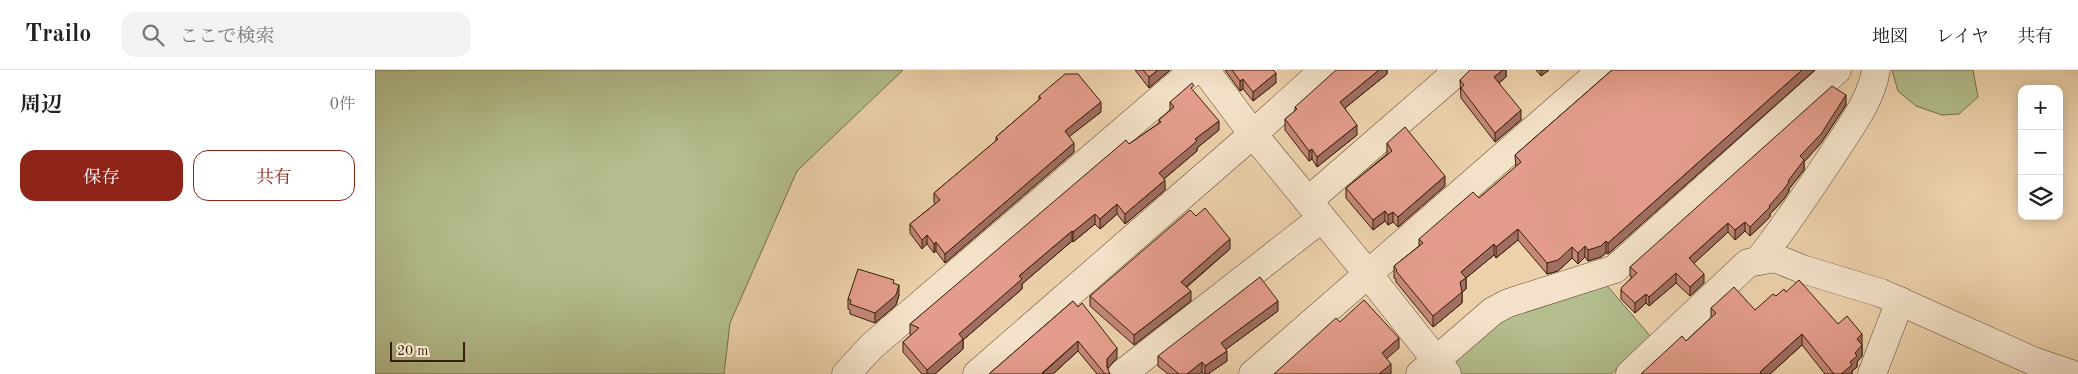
<!DOCTYPE html>
<html lang="ja">
<meta charset="utf-8">
<style>
body{margin:0;font-family:"Old Standard TT","Noto Serif JP",serif;background:#f2f2f2;color:#222}
.controls{position:absolute;right:15px;top:15px;display:grid;overflow:hidden;border-radius:10px;box-shadow:0 2px 12px #0003}
.controls button{width:45px;height:45px;display:grid;place-items:center;padding:0;border:0;border-bottom:1px solid #e0e0e0;background:#fff;color:#222;font:25px sans-serif}
.scale{position:absolute;left:15px;bottom:12px;width:75px;box-sizing:border-box;padding-left:5px;border:2px solid #361f06;border-top:0;font-size:14px;line-height:18px;white-space:nowrap;color:#361f06;-webkit-text-stroke:4px #f3e1c9;paint-order:stroke}
.list{margin:0;padding:0;list-style:none}
h2{display:flex;justify-content:space-between;align-items:center;height:65px;margin:0;padding:0 20px;font-size:21px}
h2 small{font-size:16px;font-weight:400;color:#767676}
.actions{display:flex;gap:10px;padding:15px 20px}
.actions a{flex:1;padding:11px 0;border:1px solid #8f2418;border-radius:15px;text-align:center;font-size:18px;color:#8f2418}
.actions .main{background:#8f2418;color:#fff}
.icon{flex:none;width:28px;height:28px;fill:none;stroke:currentColor;stroke-width:2;stroke-linecap:round;stroke-linejoin:round}
.map{position:relative;flex:none;width:1703px;height:304px;overflow:hidden}
header{display:flex;align-items:center;gap:30px;box-sizing:border-box;height:70px;padding:0 25px;background:#fff;border-bottom:1px solid #e0e0e0}
header strong{font-size:24px}
nav{display:flex;gap:28px;margin-inline-start:auto;font-size:18px}
.search{width:350px;height:45px;background:#f2f2f2;display:flex;align-items:center;gap:12px;box-sizing:border-box;padding:0 18px;border-radius:15px;color:#767676;font-size:19px}
main{display:flex}
aside{flex:1;background:#fff}
.map>svg:first-child{display:block}
.green{fill:#b3bd8d;stroke:#746e4a}
.lines{fill:none;stroke-linecap:round;stroke-linejoin:round}
.minor-casing{stroke:#644c30;stroke-width:29}
.minor{stroke:#f3e1c9;stroke-width:28}
.wall{fill:#c48778;stroke:#361f06}
.shaded-wall{fill:#a06e62;stroke:#361f06}
.building{fill:#e49d8c;stroke:#361f06}
</style>
<header>
<strong>Trailo</strong>
<div class="search"><svg class="icon" aria-label="search" viewBox="0 0 24 24"><circle cx="10" cy="10" r="6"/><path d="M15 15l6 6"/></svg>ここで検索</div>
<nav><a>地図</a><a>レイヤ</a><a>共有</a></nav>
</header>
<main>
<aside>
<h2>周辺<small>0件</small></h2>
<ul class="list">
</ul>
<div class="actions"><a class="main">保存</a><a>共有</a></div>
</aside>
<div class="map">
<svg width="1703" height="304" viewBox="0 0 1703 304">
<rect width="100%" height="100%" fill="#ecd1ac"/>
<filter id="stains"><feTurbulence type="fractalNoise" baseFrequency=".004" numOctaves="4"/><feColorMatrix values="0 0 0 0 .2 0 0 0 0 .09 0 0 0 0 .02 0 0 0 .5 -.17"/></filter>
<radialGradient id="worn" r=".72"><stop offset=".6" stop-color="#630" stop-opacity="0"/><stop offset="1" stop-color="#630" stop-opacity=".3"/></radialGradient>
<g class="green">
<polygon points="0,0 528,0 422,101 355,253 349,304 0,304"/>
<polygon points="1517,0 1598,0 1603,27 1584,44 1567,45 1541,36 1523,21"/>
<polygon points="1228,211 1277,268 1236,304 1086,304 1075,291 1123,247"/>
</g>
<g class="lines">
<g class="minor-casing">
<g id="minor">
<polyline points="830,0 878,64 993,204 1072,304"/>
<polyline points="933,131 1084,0"/>
<path d="M1383,191c28,-35 52,-72 77,-110 16,-25 36,-51 41,-81"/>
<polyline points="471,304 497,276 819,0"/>
<polyline points="602,304 878,64 949,0"/>
<polyline points="747,304 947,148"/>
<polyline points="878,304 1227,0"/>
<polyline points="1045,304 1118,241 1133,233 1240,199 1462,0"/>
<polyline points="1255,304 1373,193 1400,188 1427,199 1506,223 1658,291 1696,304"/>
<polyline points="1497,304 1525,231"/>
</g>
</g>
<use href="#minor" class="minor"/>
</g>
<g class="wall">
<polygon points="760,0 795,0 774,18"/>
<polygon points="850,0 898,0 901,13 878,31 868,19 865,21"/>
<polygon points="1012,0 1012,4 970,38 982,65 942,97 937,89 934,91 910,60 910,49 920,41 920,37"/>
<polygon points="1131,0 1131,7 1124,13 1146,50 1120,72 1086,28 1085,10"/>
<polygon points="1161,0 1174,0 1166,6"/>
<polygon points="1237,0 1440,0 1233,184 1231,183 1226,187 1213,191 1210,187 1203,194 1197,188 1183,201 1172,204 1143,170 1121,188 1119,185 1091,208 1091,219 1087,222 1087,233 1058,257 1021,212 1021,209 1019,208 1019,196 1044,176 1044,169 1104,128 1141,97 1140,85"/>
<polygon points="819,22 844,60 822,78 822,81 789,109 790,120 750,154 742,144 725,159 720,154 698,172 697,171 647,214 647,219 588,270 588,279 560,304 547,304 528,282 528,272 536,265 535,264 535,254 754,74 784,53 784,50 795,41 795,32"/>
<polygon points="664,26 726,42 694,66 699,82 570,193 561,181 559,183 552,174 547,179 535,163 535,154 560,134 559,132 559,123 621,71 621,67 664,30"/>
<polygon points="1471,35 1446,73 1429,92 1429,100 1414,119 1414,121 1409,129 1395,144 1395,147 1375,166 1370,161 1360,170 1353,162 1319,193 1329,213 1315,226 1301,213 1274,236 1271,233 1260,243 1246,229 1246,220 1257,207 1255,206 1255,197"/>
<polygon points="1012,73 1070,116 1023,157 1018,152 1013,155 1010,151 998,160 971,128 971,118 1012,84"/>
<polygon points="821,146 855,179 812,217 816,231 759,275 715,236 715,226"/>
<polygon points="519,213 524,225 521,235 500,253 475,244 475,240 473,239 473,229"/>
<polygon points="1411,222 1463,254 1487,275 1487,286 1482,292 1482,297 1477,301 1477,304 1450,304 1427,275 1395,304 1266,304 1311,271 1336,248 1336,238 1380,240 1401,226"/>
<polygon points="698,231 742,288 732,299 735,304 722,304 703,281 678,304 614,304"/>
<polygon points="903,241 850,280 852,291 833,304 828,304 827,302 824,304 793,304 783,296 783,286"/>
</g>
<g class="shaded-wall">
<polygon points="783,0 795,0 774,18 774,7"/>
<polygon points="1004,0 1012,0 1012,4 965,42 965,32"/>
<polygon points="1128,0 1131,0 1131,7 1119,17 1119,7"/>
<polygon points="1166,0 1174,0 1166,6"/>
<polygon points="1427,0 1440,0 1233,184 1233,173"/>
<polygon points="901,3 901,13 878,31 878,22"/>
<polygon points="868,9 868,19 865,21 865,11"/>
<polygon points="1471,25 1471,35 1446,73 1429,92 1429,100 1414,119 1414,121 1409,129 1395,144 1395,147 1375,166 1375,157 1394,136 1413,111 1425,86"/>
<polygon points="726,32 726,42 690,70 690,61"/>
<polygon points="1146,40 1146,50 1120,72 1120,63"/>
<polygon points="844,51 844,60 822,78 822,81 784,113 784,103 820,69"/>
<polygon points="982,55 982,65 942,97 942,87"/>
<polygon points="699,73 699,82 570,193 570,184"/>
<polygon points="937,79 937,89 934,91 934,81"/>
<polygon points="1070,106 1070,116 1023,157 1023,147"/>
<polygon points="790,110 790,120 750,154 750,144"/>
<polygon points="742,134 742,144 725,159 725,149"/>
<polygon points="1010,141 1010,151 998,160 998,150"/>
<polygon points="1018,142 1018,152 1013,155 1013,145"/>
<polygon points="720,144 720,154 698,172 698,162"/>
<polygon points="1370,152 1370,161 1360,170 1360,160"/>
<polygon points="1353,153 1353,162 1314,198 1314,188"/>
<polygon points="1143,159 1143,170 1121,188 1121,177"/>
<polygon points="697,161 697,171 647,214 647,219 588,270 588,279 560,304 552,304 552,300 584,264 644,206"/>
<polygon points="552,165 552,174 547,179 547,170"/>
<polygon points="855,169 855,179 806,221 806,212"/>
<polygon points="1231,171 1231,183 1226,187 1213,191 1213,180"/>
<polygon points="561,172 561,181 559,183 559,174"/>
<polygon points="1119,174 1119,185 1091,208 1091,219 1087,222 1087,233 1058,257 1058,246 1086,202"/>
<polygon points="1210,176 1210,187 1203,194 1203,183"/>
<polygon points="1197,177 1197,188 1183,201 1172,204 1172,193"/>
<polygon points="1301,203 1301,213 1274,236 1274,227"/>
<polygon points="1329,204 1329,213 1315,226 1315,217"/>
<polygon points="524,215 524,225 521,235 500,253 500,243"/>
<polygon points="816,221 816,231 759,275 759,265"/>
<polygon points="1271,224 1271,233 1260,243 1260,233"/>
<polygon points="903,231 903,241 846,283 846,273"/>
<polygon points="1427,264 1427,275 1395,304 1385,304 1385,302"/>
<polygon points="1487,264 1487,286 1482,292 1482,297 1477,301 1477,304 1466,304 1475,292 1482,269"/>
<polygon points="1024,268 1024,278 1007,293 1007,283"/>
<polygon points="703,271 703,281 678,304 667,304"/>
<polygon points="742,278 742,288 732,299 732,304 732,289"/>
<polygon points="852,281 852,291 833,304 830,304 830,296"/>
<polygon points="827,292 827,302 824,304 812,304"/>
<polygon points="1016,294 1016,304 1004,304"/>
</g>
<g class="building">
<polygon points="768,0 783,0 774,7"/>
<polygon points="857,0 898,0 901,3 878,22 868,9 865,11"/>
<polygon points="961,0 1004,0 965,32 982,55 942,87 937,79 934,81 910,49 922,39 920,37"/>
<polygon points="1095,0 1128,0 1119,7 1146,40 1120,63 1086,18 1089,15 1085,10"/>
<polygon points="1237,0 1427,0 1233,173 1231,171 1226,176 1213,180 1210,176 1203,183 1197,177 1183,190 1172,193 1143,159 1121,177 1119,174 1086,202 1091,208 1085,212 1087,222 1058,246 1021,201 1022,200 1019,196 1048,173 1044,169 1098,122 1104,128 1146,92 1140,85"/>
<polygon points="690,4 703,4 726,32 690,61 699,73 570,184 561,172 559,174 552,165 547,170 535,154 565,130 559,123 623,69 621,67 666,28 664,26"/>
<polygon points="817,13 819,16 816,18 844,51 820,69 822,71 784,103 790,110 750,144 742,134 725,149 720,144 698,162 697,161 644,206 647,209 584,264 588,269 552,300 528,272 544,258 535,254 751,70 754,74 786,52 784,50 799,37 795,32"/>
<polygon points="1457,16 1471,25 1446,64 1425,86 1429,90 1413,111 1414,112 1409,119 1394,136 1395,137 1375,157 1370,152 1360,160 1353,153 1314,188 1329,204 1315,217 1301,203 1274,227 1271,224 1260,233 1246,220 1247,217 1262,203 1255,197"/>
<polygon points="1030,57 1070,106 1023,147 1018,142 1013,145 1010,141 998,150 971,118 1017,81 1012,73"/>
<polygon points="830,138 855,169 806,212 816,221 759,265 715,226 815,140 821,146"/>
<polygon points="483,199 519,210 518,213 524,215 521,225 500,243 475,234 476,230 473,229"/>
<polygon points="885,207 903,231 846,273 852,281 830,296 827,292 812,304 804,304 783,286"/>
<polygon points="1424,210 1463,254 1472,246 1487,264 1482,269 1487,275 1480,283 1482,286 1475,292 1477,295 1466,304 1459,304 1427,264 1385,302 1387,304 1266,304 1307,266 1311,271 1341,243 1336,238 1359,217 1380,240 1398,224 1401,226 1409,219 1411,222"/>
<polygon points="989,230 1024,268 1007,283 1016,294 1004,304 899,304 961,248 965,252"/>
<polygon points="698,231 703,237 707,233 742,278 732,289 732,297 735,304 730,304 703,271 667,303 668,304 614,304"/>
</g>
<rect width="100%" height="100%" filter="url(#stains)"/>
<rect width="100%" height="100%" fill="url(#worn)"/>
</svg>
<div class="controls">
<button>+</button>
<button>−</button>
<button><svg class="icon" aria-label="layers" viewBox="0 0 24 24"><path d="M12 4l9 5-9 5-9-5zM3 14l9 5 9-5"/></svg></button>
</div>
<div class="scale">20 m</div>
</div>
</main>
